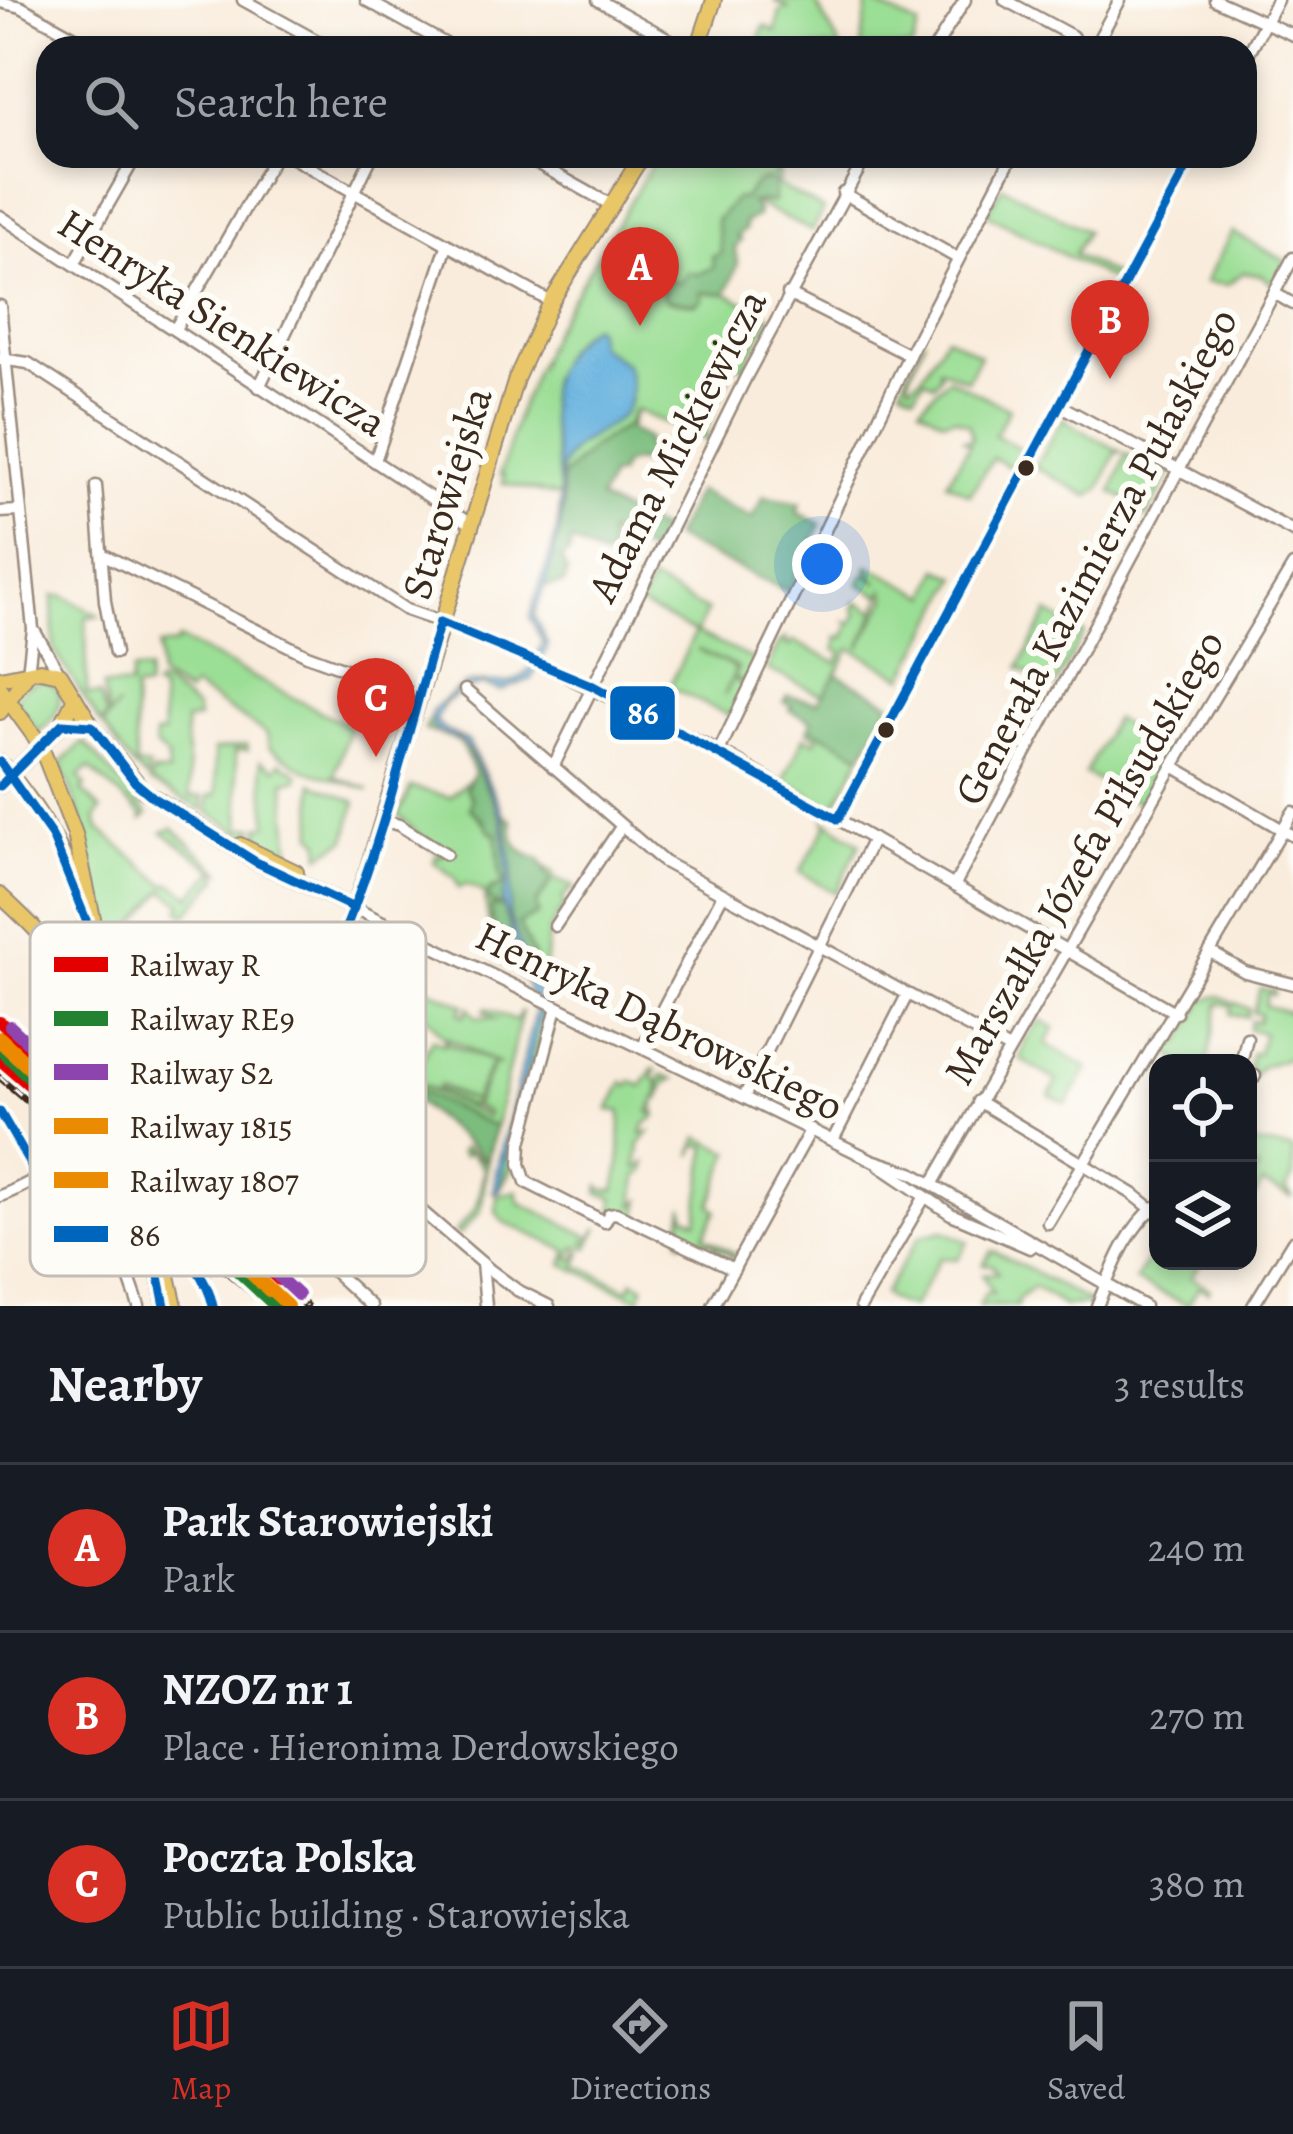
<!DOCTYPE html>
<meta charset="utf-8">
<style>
body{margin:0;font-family:Alegreya,serif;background:#242831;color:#f1f3f6}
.controls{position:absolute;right:36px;bottom:36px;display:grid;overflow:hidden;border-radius:24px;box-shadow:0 6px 18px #0003}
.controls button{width:108px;height:108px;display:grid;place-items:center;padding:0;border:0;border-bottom:3px solid #363941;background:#171b24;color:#f1f3f6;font:60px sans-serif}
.you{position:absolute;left:822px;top:564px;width:42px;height:42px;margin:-30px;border:9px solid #fff;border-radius:50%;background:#1a73e8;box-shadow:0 0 0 18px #1a73e833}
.badge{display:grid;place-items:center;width:78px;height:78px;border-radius:50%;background:#d93025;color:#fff;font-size:39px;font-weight:700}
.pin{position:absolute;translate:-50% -99px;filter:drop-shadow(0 3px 6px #0008)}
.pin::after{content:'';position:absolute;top:63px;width:42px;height:36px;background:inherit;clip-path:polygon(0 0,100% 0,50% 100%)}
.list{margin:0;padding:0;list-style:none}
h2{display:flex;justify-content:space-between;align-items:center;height:156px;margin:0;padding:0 48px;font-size:51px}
h2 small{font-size:39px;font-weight:400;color:#9ea1a6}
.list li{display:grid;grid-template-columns:78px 1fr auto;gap:36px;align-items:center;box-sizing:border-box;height:168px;padding:0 48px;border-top:3px solid #363941}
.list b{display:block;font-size:45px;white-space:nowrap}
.list p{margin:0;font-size:39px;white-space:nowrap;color:#9ea1a6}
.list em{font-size:39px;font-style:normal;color:#9ea1a6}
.icon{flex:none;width:66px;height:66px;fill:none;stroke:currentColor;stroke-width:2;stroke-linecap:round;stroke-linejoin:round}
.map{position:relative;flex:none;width:1293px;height:1306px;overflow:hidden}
.search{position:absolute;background:#171b24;box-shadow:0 6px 18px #0003;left:36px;right:36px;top:36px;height:132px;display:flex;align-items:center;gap:30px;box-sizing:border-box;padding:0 42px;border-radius:36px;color:#9ea1a6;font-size:45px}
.sheet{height:660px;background:#171b24}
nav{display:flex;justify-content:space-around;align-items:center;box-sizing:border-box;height:168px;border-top:3px solid #363941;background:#171b24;font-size:33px;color:#9ea1a6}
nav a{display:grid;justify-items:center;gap:6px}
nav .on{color:#d93025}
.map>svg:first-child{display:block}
.green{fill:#9bde95;stroke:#6b845a;stroke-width:3}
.forest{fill:#7cbd7e;stroke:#5c744e;stroke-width:3}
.water{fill:#65b1de;stroke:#506e7e;stroke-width:3}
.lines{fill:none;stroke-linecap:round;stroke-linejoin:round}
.minor-casing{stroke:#9a8b7d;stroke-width:15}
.major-casing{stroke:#9a8b7d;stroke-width:18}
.minor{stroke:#fff;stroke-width:10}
.major{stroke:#e9c769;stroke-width:14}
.rail-casing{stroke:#3b2a1e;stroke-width:8}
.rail{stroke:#fdfcf7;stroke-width:3;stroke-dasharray:9;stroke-linecap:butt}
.major-bridge-casing{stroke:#9a8b7d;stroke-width:18;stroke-linecap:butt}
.major-bridge{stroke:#e9c769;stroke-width:14}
.bus-1-casing{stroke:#fdfcf7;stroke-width:18}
.bus-1{stroke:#0065bd;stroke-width:9}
.rail-1-casing{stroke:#fdfcf7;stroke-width:21}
.rail-2-casing{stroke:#fdfcf7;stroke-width:21}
.rail-3-casing{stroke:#fdfcf7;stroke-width:21}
.rail-4-casing{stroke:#fdfcf7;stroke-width:21}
.rail-5-casing{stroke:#fdfcf7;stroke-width:21}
.rail-1{stroke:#e50000;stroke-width:12}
.rail-2{stroke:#238132;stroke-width:12}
.rail-3{stroke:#8e44ad;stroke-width:12}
.rail-4{stroke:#eb8a03;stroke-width:12}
.rail-5{stroke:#eb8a03;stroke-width:12}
.bus-dot{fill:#3b2a1e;stroke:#fdfcf7;stroke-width:4.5}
.labels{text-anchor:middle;stroke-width:12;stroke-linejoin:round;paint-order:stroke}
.street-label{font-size:42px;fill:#3b2a1e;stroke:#fdfcf7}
.key{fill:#fdfcf7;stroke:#c3bdb6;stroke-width:3}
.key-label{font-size:33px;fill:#3b2a1e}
.line-badge{stroke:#fdfcf7;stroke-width:4.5}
.badge-label{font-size:33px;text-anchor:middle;font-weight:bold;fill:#fff}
</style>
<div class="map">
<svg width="1293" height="1306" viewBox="0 0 1293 1306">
<rect width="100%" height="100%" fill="#fdfcf7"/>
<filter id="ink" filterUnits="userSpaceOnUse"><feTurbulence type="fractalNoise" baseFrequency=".00833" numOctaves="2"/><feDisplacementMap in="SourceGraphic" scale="24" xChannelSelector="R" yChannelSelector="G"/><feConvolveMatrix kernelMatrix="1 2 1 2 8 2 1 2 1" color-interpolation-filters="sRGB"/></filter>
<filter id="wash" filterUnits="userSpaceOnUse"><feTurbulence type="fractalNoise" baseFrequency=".004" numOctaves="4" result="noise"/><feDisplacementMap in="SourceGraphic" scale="48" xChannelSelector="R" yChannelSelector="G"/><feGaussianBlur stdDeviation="2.7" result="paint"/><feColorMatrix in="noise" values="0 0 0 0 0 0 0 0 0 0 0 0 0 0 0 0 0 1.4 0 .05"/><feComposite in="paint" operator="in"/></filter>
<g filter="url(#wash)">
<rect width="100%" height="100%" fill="#f9ecdc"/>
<g class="green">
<polygon points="773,0 814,0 841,48 757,48 764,26 776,32 780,11 788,8"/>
<polygon points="868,1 919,26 912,48 861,48"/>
<polygon points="657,156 775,156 777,169 772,178 779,170 779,160 785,156 777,185 823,209 812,231 749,200 728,256 687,300 696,304 703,299 700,292 725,293 770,316 744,367 735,363 706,430 707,440 635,410 626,426 591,448 559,480 560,497 503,483 504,476 500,475 519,410 553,330"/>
<polygon points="1002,186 1086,231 1074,254 1119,278 1116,283 987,214"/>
<polygon points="1232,232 1286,261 1273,284 1262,276 1244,272 1227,285 1205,282"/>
<polygon points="946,336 980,355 967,380 939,368 940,375 934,384 924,379 915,394 901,387 925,338 908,380 910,385 921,377"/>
<polygon points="948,378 1009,409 995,435 1027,452 1017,471 993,458 970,494 947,482 970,444 964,440 972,439 969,424 955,418 943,420 920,407"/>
<polygon points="1064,417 1069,423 1121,452 1116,452 1100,489 1089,496 1034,467"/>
<polygon points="1126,454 1162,474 1167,470 1170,474 1146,518 1143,516 1146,510 1112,492"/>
<polygon points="869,566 928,596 939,569 958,577 904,677 850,648 825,696 767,669 779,643 786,638 786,644 790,646 793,641 837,663 842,651 835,650 838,637 844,638 850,625 847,622 852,623 857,613 853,609 857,602 875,611 882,597 860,648 887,598 884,590 881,596 859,584 865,574 878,583 867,569"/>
<polygon points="651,581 707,611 696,633 756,661 746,683 734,677 738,668 697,649 736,669 724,696 733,679 745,685 730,716 669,687 695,633 640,605"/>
<polygon points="53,596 64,596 99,616 86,617 87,694 100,695 107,718 100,723 54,650"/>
<polygon points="1048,613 1084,633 1054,687 1019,668"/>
<polygon points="179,639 350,727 334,776 370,790 305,770 269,747 267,734 193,687 187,694 159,677 159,646 176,644"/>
<polygon points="132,671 148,671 147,688 134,690 136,766 149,767 147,779 133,767 103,725 118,705 109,716 103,686 130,686"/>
<path d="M41,680c32,9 17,39 -3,52l-23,-33 11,-13z"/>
<polygon points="157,684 164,684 196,709 198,719 185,721 190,797 203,797 203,810 150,782 153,773 168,773 167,757 155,746 155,735 163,734 161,691 154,688"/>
<polygon points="1114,719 1171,750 1141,804 1085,774"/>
<polygon points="809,727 862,755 834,808 784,780 804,737 816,742 818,737 807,731"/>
<polygon points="84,742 148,814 141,821 143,816 89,768 79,777 86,786 82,790 101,810 96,819 99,829 166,885 171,883 191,896 215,870 163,832 172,828 223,873 215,871 219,878 186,915 179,909 183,904 164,890 118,944 119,961 112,961 83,825 61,763"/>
<polygon points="247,745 248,750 235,751 241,828 254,827 253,840 208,812 209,796 217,794 214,750"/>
<polygon points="261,760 276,769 280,762 298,773 298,779 285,781 291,858 259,842 260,826 268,825"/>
<polygon points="469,780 473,801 470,808 497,836 500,876 505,884 490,889 489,900 500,906 491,907 492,921 498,932 495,942 505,945 502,949 506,958 513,960 515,972 493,957 487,939 491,936 484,893 466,884 459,888 455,878 434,862 435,857 442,856 398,815 411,787 450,797"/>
<polygon points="313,783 356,802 346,840 321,855 320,840 314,835"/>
<polygon points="825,820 860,843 836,893 800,872 827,825"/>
<polygon points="541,864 554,873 553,878 574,887 563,897 564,906 549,931 543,982 539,988 533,979 538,977 538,967 519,924 537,914 536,905 551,882"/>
<polygon points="410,980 407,990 412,992 416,983 464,1005 459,1013 464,1016 469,1007 476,1017 495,1019 484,1011 486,1008 515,1021 522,1010 487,1164 481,1211 459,1235 455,1232 477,1207 484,1169 469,1151 464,1156 460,1152 464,1147 486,1163 495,1127 349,1059 333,1081 344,1089 320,1113 298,1094 301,1084 301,1092 320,1095 327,1062 309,1058 306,1065 300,1064 298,1047 304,1045 303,1037 296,1033 317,1009 338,1016 330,1033 340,1039 337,1048 487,1117 488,1113 474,1107 494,1063 501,1065 448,1038 447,1043 492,1062 470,1107 438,1092 440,1089 471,1100 440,1085 436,1091 412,1081 432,1039 444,1045 445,1038 428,1018 370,990 374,983 381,982 403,992"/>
<polygon points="1260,988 1275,991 1274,995 1267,994 1265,1006 1293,1013 1293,1056 1261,1067 1255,1075 1248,1071 1252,1053 1258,1053 1263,1033 1249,1029 1251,1021 1258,1022 1260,1014 1253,1013"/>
<polygon points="1219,996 1249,1009 1247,1017 1231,1014 1232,1006 1219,1003 1207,1063 1175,1063 1177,1058 1160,1048 1166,1037 1181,1043 1201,1006 1195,1002"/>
<polygon points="540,1012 548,1016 547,1020 521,1116 515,1163 498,1192"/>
<polygon points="1041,1020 1055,1028 1046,1044 1088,1068 1067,1104 1050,1096 1057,1081 1020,1059 1026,1040"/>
<polygon points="653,1069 656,1070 653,1078 659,1081 658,1096 662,1075 674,1079 666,1083 659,1099 656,1098 655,1106 652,1105 649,1112 653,1114 655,1110 657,1116 646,1123 642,1133 650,1132 640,1144 637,1168 646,1163 645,1171 637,1177 634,1205 641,1200 637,1218 613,1209 614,1198 598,1193 600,1186 604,1190 615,1190 620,1165 621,1111 609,1110 623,1082 629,1086 631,1081 642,1086"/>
<polygon points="699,1137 730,1152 711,1205 717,1210 704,1236 735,1254 728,1262 731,1255 717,1248 711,1254 715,1245 708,1241 703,1250 696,1247 697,1241 685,1237 682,1242 679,1239 684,1206 686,1217 697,1221 707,1146 695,1145 692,1156"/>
<polygon points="1248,1143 1293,1150 1293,1177 1286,1189 1293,1198 1262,1184 1248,1208 1248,1188 1258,1169 1248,1163"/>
<polygon points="517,1191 519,1202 591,1237 599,1227 592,1241 583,1241 591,1243 589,1248 576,1247 569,1258 575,1260 579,1251 582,1253 577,1265 629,1289 633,1281 644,1286 639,1299 563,1264 568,1251 504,1222 496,1212 497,1196"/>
<path d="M944,1231l24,11 -10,17 -18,-1 -27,48c-11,0 -22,-4 -30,-12l37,-58z"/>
<polygon points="991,1251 996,1252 1093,1304 1064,1306 1034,1287 1019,1298 1017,1306 979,1306 986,1293 993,1294 982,1274 998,1273 992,1265 983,1264"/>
<polygon points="1148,1258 1161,1264 1163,1261 1202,1261 1191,1277 1210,1289 1208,1292 1199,1287 1188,1305 1135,1281"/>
</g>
<g class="forest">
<polygon points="766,179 774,183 774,202 751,202 758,211 757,217 745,222 745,230 737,236 741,240 735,248 738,263 726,294 701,292 703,299 696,304 666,300 662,294 668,279 679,283 688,272 698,274 714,267 712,257 721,253 716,220 736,198 742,199 756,183"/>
<polygon points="635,410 629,429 648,439 646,444 652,464 635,461 623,465 619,475 611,476 599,500 663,531 651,554 609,533 610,554 603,558 571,542 570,552 561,559 567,573 564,584 545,587 563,509 562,478 591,448 626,426"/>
<path d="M697,491l55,27 12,-22c13,4 24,4 36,7l-3,9 24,12 -32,68 -116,-54z"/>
<polygon points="837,674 891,703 862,755 809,727 812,721 790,710 792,706 784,702 787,696 818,702"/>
<polygon points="431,715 434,729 466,746 502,819 508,876 502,903 525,981 515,972 513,960 502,955 504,944 495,942 498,931 492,921 491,907 500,906 489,901 488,892 497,886 504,886 505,881 500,876 496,833 489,831 485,822 470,808 472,799 466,788 474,773 459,740 425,730"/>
<path d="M504,814l8,7c-1,21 8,34 28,38l11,23 -15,22 2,10 -19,10 19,43v10l-5,2 3,7 -4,-4 -23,-66 3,-49z"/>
<polygon points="419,1092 495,1127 487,1160 415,1100"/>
<polygon points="167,1159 188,1183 204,1191 289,1273 288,1278 278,1274 168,1171 163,1163"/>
</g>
<g class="water">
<path d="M592,325l4,3 2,17 28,19c25,71 -48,58 -64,103 -4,12 2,33 0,47 -4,35 -15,68 -28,101l14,31 -17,33 -30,12 -19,-6 -14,4 -5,-4c24,-9 45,9 66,-15 6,-7 9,-19 14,-27l-13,-26c9,-36 28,-71 30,-110 3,-71 -43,-129 32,-182z"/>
<polygon points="458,689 462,692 444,703 435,720 443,729 468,741 503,812 512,867 509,916 536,986 541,1014 498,1192 493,1192 496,1172 535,1012 502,902 508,876 502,819 470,751 460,740 437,732 430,721 433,709"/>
</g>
</g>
<g filter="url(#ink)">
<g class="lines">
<g class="minor-casing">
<g id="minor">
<polyline points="243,0 330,48"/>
<polyline points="366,0 453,48"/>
<polyline points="598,0 685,48"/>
<polyline points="1005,0 1072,36 1080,48"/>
<polyline points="1215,0 1293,35"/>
<polyline points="0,2 21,7 95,48"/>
<polyline points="935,48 965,0"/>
<polyline points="1094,48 1120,0"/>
<polyline points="1245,60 1277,0"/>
<polyline points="289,156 551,302"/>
<polyline points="524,156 613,206"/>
<polyline points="843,193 957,258"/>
<polyline points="0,216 469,523"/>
<polyline points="74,264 136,156"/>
<polyline points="1274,293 1293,304"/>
<polyline points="788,294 909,355"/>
<polyline points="0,306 33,629 28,673"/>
<polyline points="175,329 275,156"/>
<polyline points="0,359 28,363 406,610 458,628 543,665 719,751 1176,1013"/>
<polyline points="259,387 372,156"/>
<polyline points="1059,405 1293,531"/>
<polyline points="375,461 447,246"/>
<polyline points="96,486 105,601 115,653"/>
<polyline points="0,512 19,511"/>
<polyline points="102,554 307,655 419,696"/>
<polyline points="35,632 60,674"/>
<polyline points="465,690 664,862 1009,1049"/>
<polyline points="719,751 909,355 1012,156"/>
<polyline points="1173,766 1293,836"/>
<polyline points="553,767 747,375 866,156"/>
<polyline points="838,819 1193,156"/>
<polyline points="382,820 399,825 446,854"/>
<polyline points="954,886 1293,258"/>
<polyline points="354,908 872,1160 912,1173 1144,1306"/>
<polyline points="555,926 621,827"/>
<polyline points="1212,953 1245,972 1293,984"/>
<polyline points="135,964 490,1270 517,1290 549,1306"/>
<polyline points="557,1007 521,1143 520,1164 526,1182 605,1222 609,1214 616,1213 734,1269"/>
<polyline points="642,1048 722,896"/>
<polyline points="1241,1063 1247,1038"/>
<polyline points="1248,1084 1255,1076"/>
<polyline points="744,1097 873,839"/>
<polyline points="978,1101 1133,1194 1158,1214"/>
<polyline points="0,1112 39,1179 118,1246 139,1306"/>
<polyline points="833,1140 907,995"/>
<polyline points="880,1166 951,1214 1030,1248"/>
<polyline points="933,1183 1173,766 1293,566"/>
<path d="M0,1196c18,-6 35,-18 53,-24 32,-9 62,22 85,39"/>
<polyline points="1048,1223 1293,812"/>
<polyline points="169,1239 202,1272 213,1306"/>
<polyline points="482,1263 486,1306"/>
<polyline points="371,1306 308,1248 376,1172"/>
<polyline points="713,1306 811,1129"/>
<polyline points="861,1306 924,1198"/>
<path d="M1097,1306c14,-33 28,-76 58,-99"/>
<polyline points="1253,1306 1293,1241"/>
</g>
</g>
<g class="major-casing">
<g id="major">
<polyline points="698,48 714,0"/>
<polyline points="0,678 40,670 60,674 92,726 143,790 256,862 354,908"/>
<polyline points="0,689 40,744 75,834 132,1101"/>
<polyline points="0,712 28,673"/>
<path d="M0,762c43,50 75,103 88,168"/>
<polyline points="0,786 62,724 75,698"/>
<polyline points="240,845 296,872"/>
<path d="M0,895c26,25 53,47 66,81 22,56 4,92 53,141"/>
<polyline points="146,1134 178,1133 199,1124 320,981 344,935 367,870 516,379 551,302 642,156"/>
<polyline points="150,1234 165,1306"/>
<polyline points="168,1276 175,1306"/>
</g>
</g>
<use href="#minor" class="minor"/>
<use href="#major" class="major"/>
<g class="rail-casing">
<g id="rail">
<polyline points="0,1077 267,1306"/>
<polyline points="279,1280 306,1306"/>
</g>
</g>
<use href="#rail" class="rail"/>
<g class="major-bridge-casing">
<polyline id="major-bridge" points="132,1101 161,1244"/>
</g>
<use href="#major-bridge" class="major-bridge"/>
<g class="bus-1-casing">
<g id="bus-1">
<polyline points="440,622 593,686 838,819"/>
<polyline points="0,762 52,836 86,920 165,1306"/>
<polyline points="0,786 62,724 92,726 135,782 153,797 256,862 354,908"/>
<polyline points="838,819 1193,156"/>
<path d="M71,991c10,54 13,127 80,141 15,4 31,2 44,-6 23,-14 43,-48 61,-69 29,-34 63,-69 82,-111 45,-103 70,-216 102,-324"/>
<path d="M0,1112l39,67c11,-5 23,-10 36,-8 49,10 129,87 138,135"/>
</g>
</g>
<use href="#bus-1" class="bus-1"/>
<g class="rail-1-casing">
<g id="rail-1">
<polyline points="0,1022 279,1280"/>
<polyline points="0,1060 111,1155"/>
</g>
</g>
<g class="rail-2-casing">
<polyline id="rail-2" points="0,1050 275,1306"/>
</g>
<g class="rail-3-casing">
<polyline id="rail-3" points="10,1026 298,1295"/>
</g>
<g class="rail-4-casing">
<polyline id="rail-4" points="0,1037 288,1306"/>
</g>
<g class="rail-5-casing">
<polyline id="rail-5" points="0,1042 269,1291"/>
</g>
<use href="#rail-1" class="rail-1"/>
<use href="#rail-2" class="rail-2"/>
<use href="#rail-3" class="rail-3"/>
<use href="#rail-4" class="rail-4"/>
<use href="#rail-5" class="rail-5"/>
</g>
</g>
<g class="bus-dot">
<circle cx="1026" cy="468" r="10"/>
<circle cx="886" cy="730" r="10"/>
</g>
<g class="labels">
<g class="street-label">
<text transform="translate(223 322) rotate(33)" y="15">Henryka Sienkiewicza</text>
<text transform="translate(676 445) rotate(-63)" y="15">Adama Mickiewicza</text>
<text transform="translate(446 493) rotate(-73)" y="15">Starowiejska</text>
<text transform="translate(1095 556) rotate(-62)" y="15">Generała Kazimierza Pułaskiego</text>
<text transform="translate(1083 857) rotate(-60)" y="15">Marszałka Józefa Piłsudskiego</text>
<text transform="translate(660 1020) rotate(26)" y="15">Henryka Dąbrowskiego</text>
</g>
</g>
<rect x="30" y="922" width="396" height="354" rx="18" class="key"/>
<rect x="54" y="957" width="54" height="15" fill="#e50000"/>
<rect x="54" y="1011" width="54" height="15" fill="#238132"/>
<rect x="54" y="1064" width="54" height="16" fill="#8e44ad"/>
<rect x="54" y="1118" width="54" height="16" fill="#eb8a03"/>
<rect x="54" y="1172" width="54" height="16" fill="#eb8a03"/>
<rect x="54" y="1226" width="54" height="16" fill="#0065bd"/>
<g class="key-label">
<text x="129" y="976">Railway R</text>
<text x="129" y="1030">Railway RE9</text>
<text x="129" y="1084">Railway S2</text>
<text x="129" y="1138">Railway 1815</text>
<text x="129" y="1192">Railway 1807</text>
<text x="129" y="1246">86</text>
</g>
<rect class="line-badge" x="608" y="684" width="69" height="58" rx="12" fill="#0065bd"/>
<g class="badge-label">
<text x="643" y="724">86</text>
</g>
</svg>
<div class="controls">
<button><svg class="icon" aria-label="locate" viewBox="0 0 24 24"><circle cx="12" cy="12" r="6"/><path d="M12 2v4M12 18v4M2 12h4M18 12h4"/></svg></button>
<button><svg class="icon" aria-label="layers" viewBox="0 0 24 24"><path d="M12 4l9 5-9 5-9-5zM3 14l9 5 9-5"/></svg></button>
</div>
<div class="you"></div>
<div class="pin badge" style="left:640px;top:326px">A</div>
<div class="pin badge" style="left:1110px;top:379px">B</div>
<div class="pin badge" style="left:376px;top:757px">C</div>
<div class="search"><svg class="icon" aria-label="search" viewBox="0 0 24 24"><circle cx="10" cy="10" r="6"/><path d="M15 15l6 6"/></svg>Search here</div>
</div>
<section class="sheet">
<h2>Nearby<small>3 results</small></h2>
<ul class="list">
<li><span class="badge">A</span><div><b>Park Starowiejski</b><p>Park</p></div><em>240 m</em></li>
<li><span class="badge">B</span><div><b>NZOZ nr 1</b><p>Place · Hieronima Derdowskiego</p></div><em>270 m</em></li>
<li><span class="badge">C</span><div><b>Poczta Polska</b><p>Public building · Starowiejska</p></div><em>380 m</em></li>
</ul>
</section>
<nav>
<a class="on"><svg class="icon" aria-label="map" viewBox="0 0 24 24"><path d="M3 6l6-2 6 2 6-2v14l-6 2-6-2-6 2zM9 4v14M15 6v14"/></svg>Map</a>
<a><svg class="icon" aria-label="directions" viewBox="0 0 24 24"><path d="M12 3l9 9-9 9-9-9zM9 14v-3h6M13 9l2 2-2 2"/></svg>Directions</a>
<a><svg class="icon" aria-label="saved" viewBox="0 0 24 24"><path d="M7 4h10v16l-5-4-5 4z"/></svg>Saved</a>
</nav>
